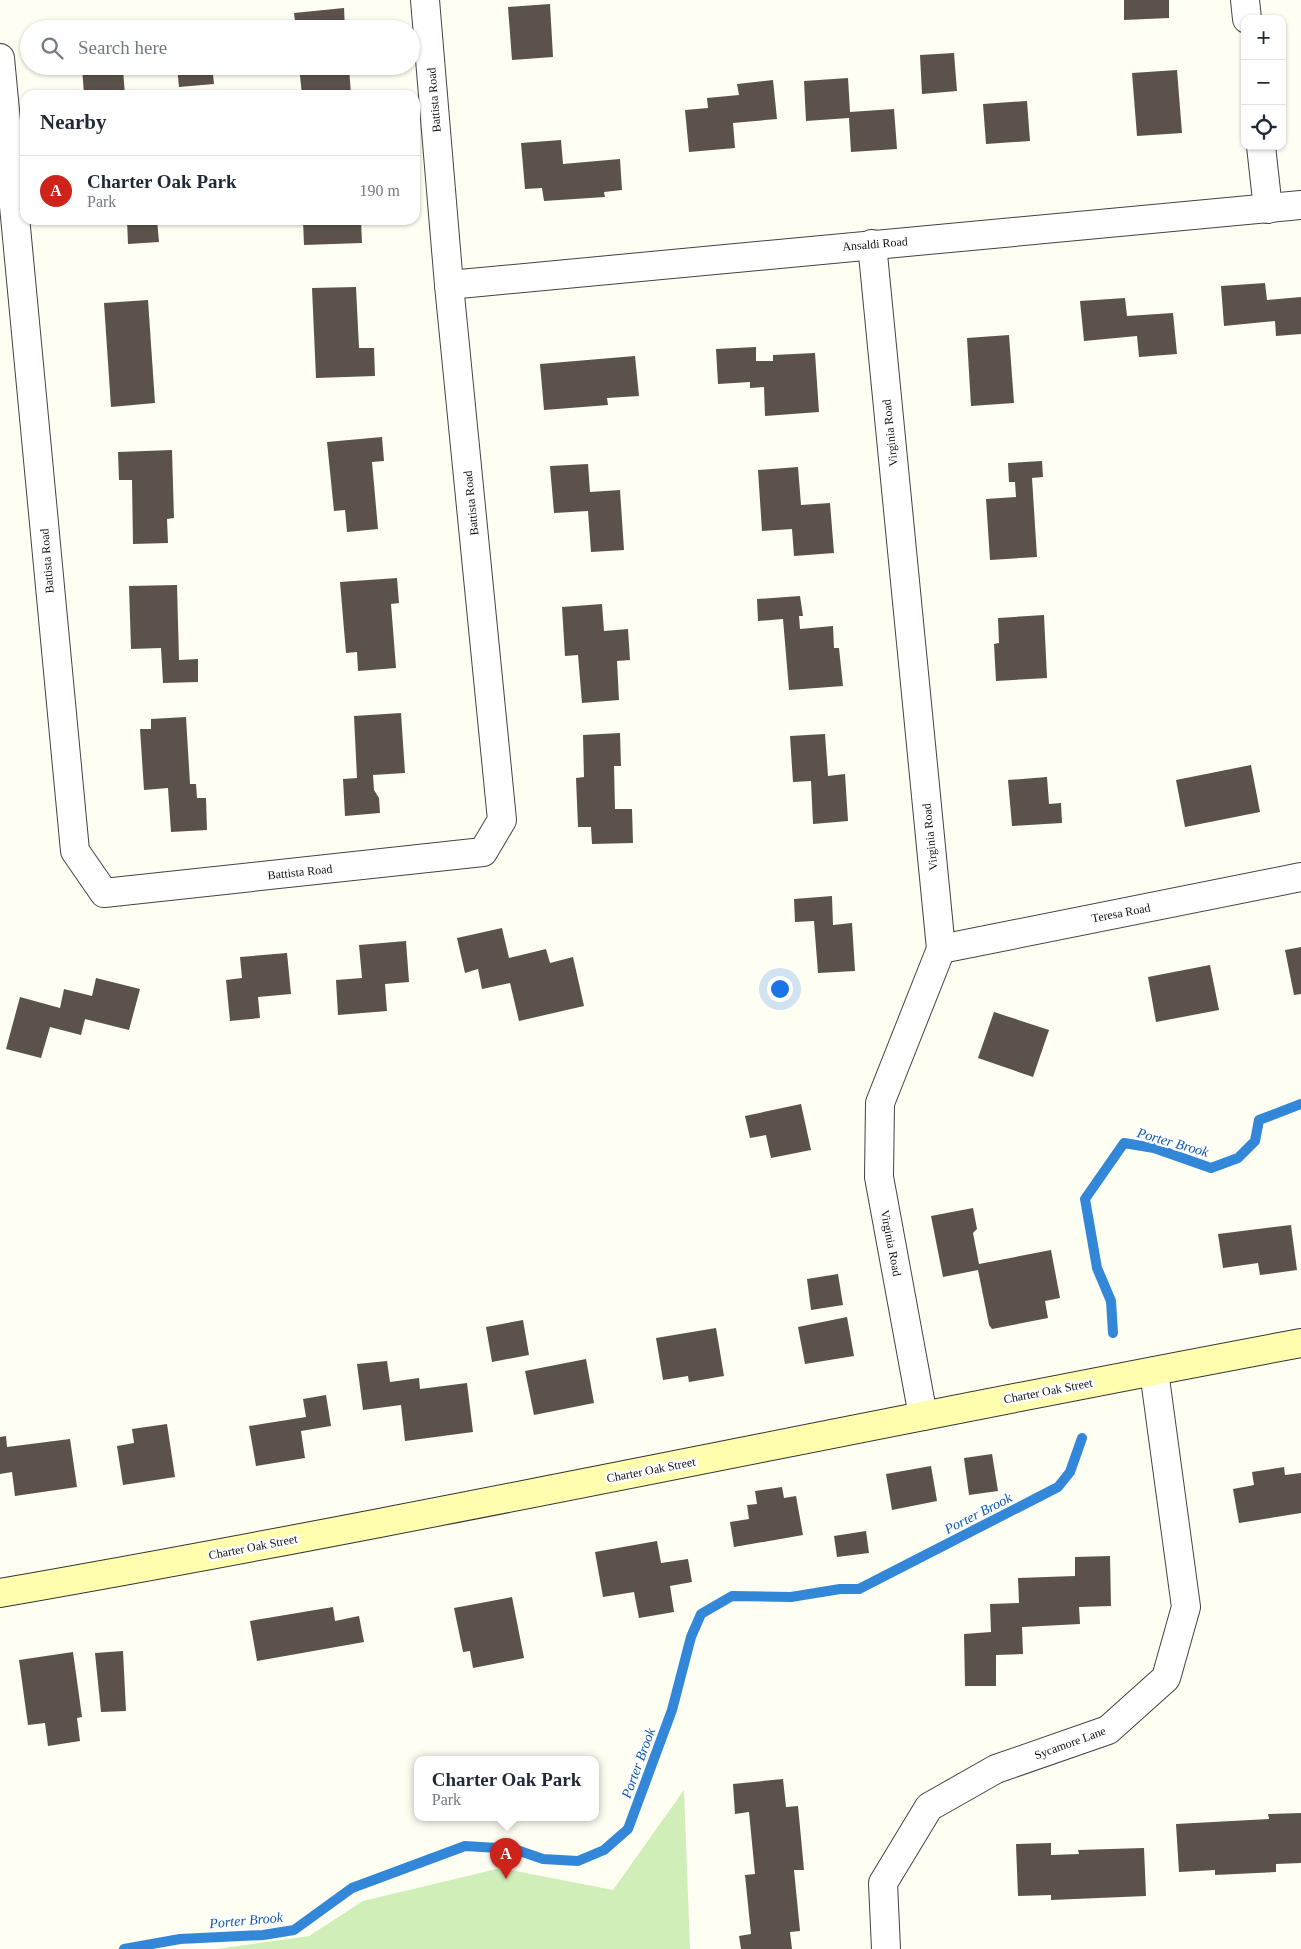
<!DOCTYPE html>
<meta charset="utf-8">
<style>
body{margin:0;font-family:Georgia,serif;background:#f2f2f3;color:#1f2937}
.controls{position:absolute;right:15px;top:15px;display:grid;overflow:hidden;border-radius:10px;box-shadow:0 1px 4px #0004}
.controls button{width:45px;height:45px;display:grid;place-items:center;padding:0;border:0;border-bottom:1px solid #e0e1e3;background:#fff;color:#1f2937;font:25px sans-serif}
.you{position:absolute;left:779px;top:988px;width:18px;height:18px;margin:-12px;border:4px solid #fff;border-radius:50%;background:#1a73e8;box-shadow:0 0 0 8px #1a73e833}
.badge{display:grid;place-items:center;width:32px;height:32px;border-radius:50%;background:#cd231b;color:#fff;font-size:16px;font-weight:700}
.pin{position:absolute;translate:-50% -41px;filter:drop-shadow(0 1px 2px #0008)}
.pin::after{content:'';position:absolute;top:26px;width:18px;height:15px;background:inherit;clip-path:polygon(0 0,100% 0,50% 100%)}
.popup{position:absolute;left:414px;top:1756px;width:185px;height:65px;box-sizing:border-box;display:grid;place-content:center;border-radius:10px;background:#fff;filter:drop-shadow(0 1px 4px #0005);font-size:16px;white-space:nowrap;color:#747a83}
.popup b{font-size:19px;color:#1f2937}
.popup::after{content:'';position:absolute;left:50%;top:100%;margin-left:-10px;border:10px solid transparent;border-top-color:#fff}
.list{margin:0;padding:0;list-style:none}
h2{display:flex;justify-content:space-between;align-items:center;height:65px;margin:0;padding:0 20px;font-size:21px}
h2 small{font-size:16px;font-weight:400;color:#747a83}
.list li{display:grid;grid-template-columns:32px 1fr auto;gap:15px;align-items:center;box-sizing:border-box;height:70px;padding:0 20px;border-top:1px solid #e0e1e3}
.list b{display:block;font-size:19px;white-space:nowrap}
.list p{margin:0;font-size:16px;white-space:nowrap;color:#747a83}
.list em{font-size:16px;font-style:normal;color:#747a83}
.icon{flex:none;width:28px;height:28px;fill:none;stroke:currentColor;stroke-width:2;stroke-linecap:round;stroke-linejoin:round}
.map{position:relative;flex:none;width:1301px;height:1949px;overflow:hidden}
.search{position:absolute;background:#fff;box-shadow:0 1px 4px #0004;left:20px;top:20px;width:400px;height:55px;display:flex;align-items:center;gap:12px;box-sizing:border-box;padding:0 18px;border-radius:28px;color:#747a83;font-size:19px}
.panel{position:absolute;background:#fff;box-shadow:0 1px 4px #0004;left:20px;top:90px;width:400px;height:135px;border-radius:15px}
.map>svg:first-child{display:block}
.green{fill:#cfeeb8}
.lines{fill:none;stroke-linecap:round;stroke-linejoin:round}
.stream{stroke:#3387d9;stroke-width:10}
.building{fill:#5a524b}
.street-casing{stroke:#434343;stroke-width:30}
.secondary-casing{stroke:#323232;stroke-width:30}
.street{stroke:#fff;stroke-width:28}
.secondary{stroke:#fffeae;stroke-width:28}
.labels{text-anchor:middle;stroke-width:5;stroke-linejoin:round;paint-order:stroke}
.street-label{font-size:12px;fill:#101010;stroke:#fff}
.water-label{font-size:14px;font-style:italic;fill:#0d58ae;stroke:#fff}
</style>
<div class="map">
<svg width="1301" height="1949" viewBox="0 0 1301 1949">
<rect width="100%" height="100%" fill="#fffef3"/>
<polygon class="green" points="684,1790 690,1949 216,1949 309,1936 363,1901 501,1868 613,1890"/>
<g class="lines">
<g class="stream">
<polyline points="1113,1333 1111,1301 1097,1268 1085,1199 1124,1143 1154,1148 1211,1168 1238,1158 1255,1141 1259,1120 1301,1104"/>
<polyline points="124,1949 180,1939 263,1935 294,1930 352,1888 465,1846 514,1849 543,1859 578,1861 604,1850 628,1829 672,1710 691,1637 701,1614 732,1596 791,1597 840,1589 859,1589 1058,1487 1070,1472 1082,1438"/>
</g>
</g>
<g class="building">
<polygon points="1124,0 1169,0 1169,18 1124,20"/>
<polygon points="550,4 553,57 512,60 508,7"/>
<polygon points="344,8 345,29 296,29 294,13"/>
<polygon points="954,53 957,91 922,94 920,55"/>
<polygon points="82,66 162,66 162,68 123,70 125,95 84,95"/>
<polygon points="177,66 212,66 214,84 179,87"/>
<polygon points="299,66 349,66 351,95 302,95"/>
<polygon points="1177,70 1182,133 1137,136 1132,73"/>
<polygon points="848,78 850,112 894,109 897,149 851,152 849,118 806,121 804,81"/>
<polygon points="773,80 777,119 733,123 735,148 689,152 685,110 708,108 707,98 739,95 737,84"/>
<polygon points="1027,101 1030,141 986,144 983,104"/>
<polygon points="561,140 563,164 620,159 622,190 604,192 605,197 544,201 542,188 525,189 521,143"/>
<polygon points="127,220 157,220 159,242 128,244"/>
<polygon points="303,220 361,220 362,243 304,245"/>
<polygon points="1265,283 1267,300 1301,297 1301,334 1276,336 1275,321 1224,326 1221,286"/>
<polygon points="356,287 359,348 374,348 375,376 316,378 312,288"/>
<polygon points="1125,298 1127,316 1173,313 1177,354 1139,357 1137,336 1084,341 1080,301"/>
<polygon points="148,300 155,403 111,407 104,303"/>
<polygon points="1009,335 1014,403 971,406 967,338"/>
<polygon points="756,347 756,361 773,361 773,355 815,353 819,412 765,416 764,387 750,388 750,382 718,384 716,349"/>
<polygon points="635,356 639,396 607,398 608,405 544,410 540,364"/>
<polygon points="382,437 384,461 372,462 378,529 347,532 345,510 334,511 327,442"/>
<polygon points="172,450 174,518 167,519 168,543 133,544 132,480 119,480 118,452"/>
<polygon points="1042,461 1043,477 1032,478 1037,557 990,560 986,499 1016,497 1015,482 1009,482 1008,463"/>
<polygon points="588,464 590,492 620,490 624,550 591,552 588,511 554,513 550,466"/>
<polygon points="798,467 801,505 830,503 834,553 794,556 792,529 762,531 758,470"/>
<polygon points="397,578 399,603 391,604 396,668 358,671 357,652 346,653 340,582"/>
<polygon points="177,585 179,660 198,659 198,682 163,683 161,648 131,649 129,586"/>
<polygon points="800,596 803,616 799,616 800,629 833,626 834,648 839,648 843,686 789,690 783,619 758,621 757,599"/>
<polygon points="602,604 604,631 628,629 630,660 617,661 619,700 582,703 578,655 565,656 562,607"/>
<polygon points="1044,615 1047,678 996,681 994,644 999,643 998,618"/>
<polygon points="401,713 405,773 373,775 374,790 379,798 380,813 345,816 343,779 357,778 354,716"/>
<polygon points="186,717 190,784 196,784 197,798 206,798 207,830 171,832 168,788 144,790 140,729 151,729 151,719"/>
<polygon points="620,733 621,766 614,766 615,809 632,809 633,843 592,844 591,827 578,827 576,778 584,777 583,735"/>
<polygon points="825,734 828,776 845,774 848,821 813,824 811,781 793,782 790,736"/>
<polygon points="1251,765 1260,812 1185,827 1176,780"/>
<polygon points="1047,777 1049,804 1061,803 1062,823 1012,826 1008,780"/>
<polygon points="832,896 833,925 852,923 855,971 818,973 814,921 795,922 794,899"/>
<polygon points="502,928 509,958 546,949 550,963 573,957 584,1006 519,1021 510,983 482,989 478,969 465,973 457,938"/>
<polygon points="406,941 409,982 385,984 387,1011 338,1015 336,980 362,978 359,945"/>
<polygon points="1301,947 1301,994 1294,995 1285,950"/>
<polygon points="287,953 291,994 258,997 260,1018 230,1021 226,980 242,978 240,957"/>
<polygon points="1210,965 1219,1010 1156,1022 1148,977"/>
<polygon points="96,978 140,989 129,1030 85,1019 81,1035 50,1027 41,1058 6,1049 20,997 60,1008 64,989 92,996"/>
<polygon points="994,1012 1049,1030 1033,1077 978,1058"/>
<polygon points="801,1104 811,1150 771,1158 766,1135 750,1138 745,1116"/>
<polygon points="973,1208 977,1229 973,1233 979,1264 1051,1250 1060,1298 1045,1301 1048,1318 992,1329 989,1325 978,1270 943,1277 931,1216"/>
<polygon points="1291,1225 1297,1270 1260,1275 1258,1263 1223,1268 1218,1234"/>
<polygon points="838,1274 843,1305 811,1310 807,1279"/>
<polygon points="847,1317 854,1356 805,1364 798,1327"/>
<polygon points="523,1320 529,1355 492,1362 486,1327"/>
<polygon points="716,1328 724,1376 689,1382 688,1376 663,1380 656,1338"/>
<polygon points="586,1359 594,1403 534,1415 525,1371"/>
<polygon points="387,1361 390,1382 419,1378 420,1389 467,1383 473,1432 405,1441 401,1405 363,1410 357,1364"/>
<polygon points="326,1395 331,1426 301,1431 305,1458 256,1466 249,1426 306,1417 303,1399"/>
<polygon points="167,1424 175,1477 123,1485 117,1446 134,1443 132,1429"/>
<polygon points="6,1436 7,1447 70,1439 77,1487 15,1496 12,1472 0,1474 0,1437"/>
<polygon points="992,1454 998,1491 969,1495 964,1458"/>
<polygon points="931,1466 937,1501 892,1510 886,1474"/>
<polygon points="1284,1467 1285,1475 1301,1473 1301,1513 1239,1523 1233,1489 1254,1485 1252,1472"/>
<polygon points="782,1487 784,1498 796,1496 803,1535 734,1547 730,1522 749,1519 747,1505 757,1504 755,1491"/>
<polygon points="866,1531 869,1553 837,1557 834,1536"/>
<polygon points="657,1541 661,1563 688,1559 692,1582 670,1586 674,1612 639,1618 634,1592 603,1597 595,1552"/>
<polygon points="1110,1556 1111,1606 1079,1607 1080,1624 1022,1627 1023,1654 996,1655 996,1686 965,1686 964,1634 991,1632 990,1604 1019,1603 1018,1578 1075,1576 1075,1557"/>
<polygon points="512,1597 524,1658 473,1668 470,1651 463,1652 454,1608"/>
<polygon points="333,1607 335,1621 359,1616 364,1642 257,1661 250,1621"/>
<polygon points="123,1651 126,1711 101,1712 95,1653"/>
<polygon points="73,1652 82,1717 77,1718 80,1741 48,1746 45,1723 28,1725 19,1660"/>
<polygon points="783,1779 786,1807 798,1806 804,1870 794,1870 800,1931 790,1932 792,1949 741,1949 739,1936 751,1934 745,1875 755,1874 749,1812 735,1814 733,1784"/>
<polygon points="1301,1813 1301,1863 1276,1864 1276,1872 1215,1875 1215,1870 1179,1872 1176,1824 1269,1819 1268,1814"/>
<polygon points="1051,1843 1051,1855 1079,1854 1078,1850 1144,1848 1146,1896 1051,1900 1051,1895 1018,1896 1016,1844"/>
</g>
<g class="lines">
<g class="street-casing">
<g id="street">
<polyline points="1245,0 1247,19"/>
<polyline points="0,58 75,851 104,893 483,852 502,820 449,285 425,0"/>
<polyline points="1261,146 1268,209"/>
<polyline points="872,244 941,949 880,1103 879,1177 923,1416"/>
<polyline points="449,285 1301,205"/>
<polyline points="941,949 1301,877"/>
<polyline points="886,1949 883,1883 929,1807 996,1769 1108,1730 1166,1678 1186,1607 1154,1371"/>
</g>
</g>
<g class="secondary-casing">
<path id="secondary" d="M0,1593c435,-76 867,-169 1301,-250"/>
</g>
<use href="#street" class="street"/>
<use href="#secondary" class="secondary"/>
</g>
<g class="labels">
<g class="street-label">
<text transform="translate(434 100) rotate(-95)" y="4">Battista Road</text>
<text transform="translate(875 244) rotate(-5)" y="4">Ansaldi Road</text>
<text transform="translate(890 433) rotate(-96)" y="4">Virginia Road</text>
<text transform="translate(471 503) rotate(-96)" y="4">Battista Road</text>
<text transform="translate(47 561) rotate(-95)" y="4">Battista Road</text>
<text transform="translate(930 837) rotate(-96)" y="4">Virginia Road</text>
<text transform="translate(300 872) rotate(-6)" y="4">Battista Road</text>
<text transform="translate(1121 913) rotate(-11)" y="4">Teresa Road</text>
<text transform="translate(891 1243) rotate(79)" y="4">Virginia Road</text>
<text transform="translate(1048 1391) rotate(-11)" y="4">Charter Oak Street</text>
<text transform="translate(651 1470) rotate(-11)" y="4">Charter Oak Street</text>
<text transform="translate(253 1547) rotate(-11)" y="4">Charter Oak Street</text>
<text transform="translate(1070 1743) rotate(-20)" y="4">Sycamore Lane</text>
</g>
<g class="water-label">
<text transform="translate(1173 1142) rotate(16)" y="5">Porter Brook</text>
<text transform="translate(978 1513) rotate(-27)" y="5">Porter Brook</text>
<text transform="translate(638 1763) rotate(-70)" y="5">Porter Brook</text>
<text transform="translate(246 1920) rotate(-5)" y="5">Porter Brook</text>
</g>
</g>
</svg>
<div class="controls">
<button>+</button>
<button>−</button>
<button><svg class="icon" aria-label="locate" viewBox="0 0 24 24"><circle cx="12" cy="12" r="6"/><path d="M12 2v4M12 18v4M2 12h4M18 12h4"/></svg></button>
</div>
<div class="you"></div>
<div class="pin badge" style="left:506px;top:1879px">A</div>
<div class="popup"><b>Charter Oak Park</b>Park</div>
<div class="search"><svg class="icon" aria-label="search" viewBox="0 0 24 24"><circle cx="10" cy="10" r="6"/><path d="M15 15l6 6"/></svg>Search here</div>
<section class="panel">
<h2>Nearby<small></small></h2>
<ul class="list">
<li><span class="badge">A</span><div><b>Charter Oak Park</b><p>Park</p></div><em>190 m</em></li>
</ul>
</section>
</div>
